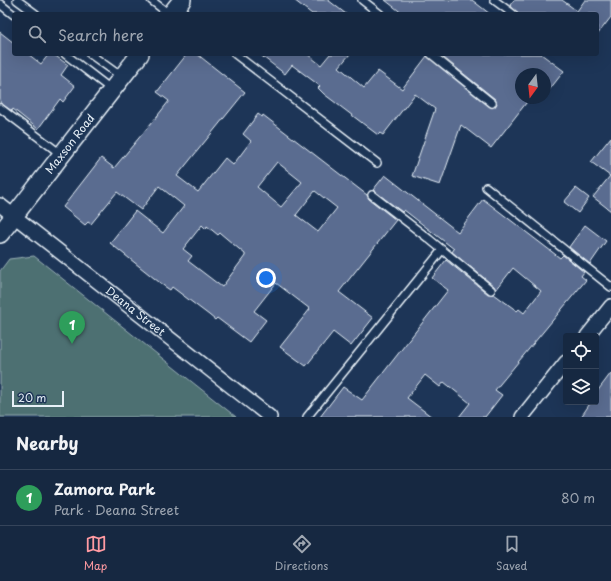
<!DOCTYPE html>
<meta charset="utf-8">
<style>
body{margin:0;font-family:"Playpen Sans",sans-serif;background:#23344c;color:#f1f3f6}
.controls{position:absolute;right:12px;bottom:12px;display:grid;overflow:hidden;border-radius:4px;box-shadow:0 4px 16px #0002}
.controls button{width:36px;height:36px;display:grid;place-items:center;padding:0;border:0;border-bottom:1px solid #35445a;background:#162841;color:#f1f3f6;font:20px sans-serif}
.compass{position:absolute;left:515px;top:68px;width:36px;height:36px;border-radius:50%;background:#162841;box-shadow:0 4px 16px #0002;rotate:195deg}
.scale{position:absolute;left:12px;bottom:10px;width:52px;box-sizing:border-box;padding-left:4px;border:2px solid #e8f1f8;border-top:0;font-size:11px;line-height:14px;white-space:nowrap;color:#e8f1f8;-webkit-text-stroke:3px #1d3557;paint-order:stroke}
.you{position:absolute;left:266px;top:278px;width:14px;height:14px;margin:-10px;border:3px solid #fff;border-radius:50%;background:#1a73e8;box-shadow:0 0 0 6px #1a73e833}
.badge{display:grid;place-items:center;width:26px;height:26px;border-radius:50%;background:#ff9aa2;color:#fff;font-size:13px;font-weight:700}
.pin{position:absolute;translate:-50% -33px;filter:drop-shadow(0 1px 2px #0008)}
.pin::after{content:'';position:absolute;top:21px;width:14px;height:12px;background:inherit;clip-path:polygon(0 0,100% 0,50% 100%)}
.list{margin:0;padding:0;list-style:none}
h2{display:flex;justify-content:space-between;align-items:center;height:52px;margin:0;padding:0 16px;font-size:17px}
h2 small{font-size:13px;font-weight:400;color:#9ea6b1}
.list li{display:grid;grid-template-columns:26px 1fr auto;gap:12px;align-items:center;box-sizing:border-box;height:56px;padding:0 16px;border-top:1px solid #35445a}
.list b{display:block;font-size:15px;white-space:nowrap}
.list p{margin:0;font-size:13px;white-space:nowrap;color:#9ea6b1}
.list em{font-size:13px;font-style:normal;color:#9ea6b1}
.icon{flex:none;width:22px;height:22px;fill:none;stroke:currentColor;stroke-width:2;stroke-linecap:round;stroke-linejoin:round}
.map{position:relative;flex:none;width:611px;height:417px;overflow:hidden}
.search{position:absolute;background:#162841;box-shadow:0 4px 16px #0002;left:12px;right:12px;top:12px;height:44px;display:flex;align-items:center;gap:10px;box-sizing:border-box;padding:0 14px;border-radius:4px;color:#9ea6b1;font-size:15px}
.sheet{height:108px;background:#162841}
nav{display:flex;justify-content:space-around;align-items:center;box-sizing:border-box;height:56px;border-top:1px solid #35445a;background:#162841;font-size:11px;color:#9ea6b1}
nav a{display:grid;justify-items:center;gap:2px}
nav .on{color:#ff9aa2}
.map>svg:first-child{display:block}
.green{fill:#4d7072;stroke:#9ab0b5}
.building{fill:#5a6c90;stroke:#e8f1f8;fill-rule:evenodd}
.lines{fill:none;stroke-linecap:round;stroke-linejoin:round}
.service-casing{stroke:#e8f1f8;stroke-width:10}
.minor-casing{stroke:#e8f1f8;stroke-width:16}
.tertiary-casing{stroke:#e8f1f8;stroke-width:20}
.service{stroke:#1d3557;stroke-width:7}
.minor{stroke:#1d3557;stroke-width:13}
.tertiary{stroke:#1d3557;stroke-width:17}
.labels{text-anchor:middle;stroke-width:3;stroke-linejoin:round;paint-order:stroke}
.street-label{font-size:11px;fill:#e8f1f8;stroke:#1d3557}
</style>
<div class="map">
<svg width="611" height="417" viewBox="0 0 611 417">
<rect width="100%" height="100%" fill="#1d3557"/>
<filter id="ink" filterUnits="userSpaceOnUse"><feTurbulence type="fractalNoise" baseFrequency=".025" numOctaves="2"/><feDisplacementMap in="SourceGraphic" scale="8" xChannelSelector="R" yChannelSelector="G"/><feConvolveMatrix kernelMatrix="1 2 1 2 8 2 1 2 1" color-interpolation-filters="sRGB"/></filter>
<g filter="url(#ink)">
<polygon class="green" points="34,256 236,417 0,417 0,271 9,259"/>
<g class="building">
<polygon points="294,0 328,0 346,14 312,14"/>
<polygon points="385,0 472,0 490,14 403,14"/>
<polygon points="514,0 562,0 577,11 585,0 611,0 611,17 597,35 597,14 518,14 510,5"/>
<polygon points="0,32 14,43 14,54 28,54 41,64 49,54 53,54 68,65 61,75 75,86 63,102 60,99 38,129 13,109 12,111 0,103"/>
<path d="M187,54h10l48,38 -68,84 21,16 27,-34 8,7 18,-24 -8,-7 15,-20 4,3 1,-2 104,80 2,4 27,21 -57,72 34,26 -22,28 -18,-14 -27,34 -26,-19 30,-38 -34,-26 -22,28 12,9 -17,22 -32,-24 -2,2 -6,-5 -37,-28 -2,3 -6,-4 -54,-43 25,-32 28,22 21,-27 -25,-20 -18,24 -24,-18 -26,32 -3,-2 -3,3 -22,-18 38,-49 13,10 44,-53 11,-14 -12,-9zM277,162l25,20 -21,25 -24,-20zM315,191l22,17 -19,24 -22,-17zM202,225l4,4 1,-3 11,9 2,-2 25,21v2l-23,31 -34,-26 4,-5 -9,-7z"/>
<polygon points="259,54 307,54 321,65 330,54 350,54 339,67 364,88 378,71 402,89 427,56 492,108 497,104 495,99 439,54 541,54 564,71 546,94 545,74 521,74 521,98 530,98 491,148 461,125 440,185 412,176 435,109 415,94 383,135 380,133 378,135 324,94 318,88 320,86 292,65 285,74"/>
<polygon points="611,137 611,211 593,197 610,176 591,162"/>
<polygon points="385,175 458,232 483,199 560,258 563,255 584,272 581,276 586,280 495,390 502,395 485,417 459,417 470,403 444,382 440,387 425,375 407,398 432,417 320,417 343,387 362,400 448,290 432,278 446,260 488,294 494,294 517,311 519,309 524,313 541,291 513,268 496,290 494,286 452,252 454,249 404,210 402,212 373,190"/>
<polygon points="576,188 589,198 578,213 564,202"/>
<polygon points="585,225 606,241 590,264 569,247"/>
<polygon points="611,373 611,417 581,417 591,402 596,402 596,393"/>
</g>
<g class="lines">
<g class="service-casing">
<g id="service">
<polyline points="17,0 36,14"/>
<polyline points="151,0 169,14"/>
<polyline points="362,0 380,14"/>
<polyline points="494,0 513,14"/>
<polyline points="0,4 14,15"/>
<polyline points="65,54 112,90"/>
<polyline points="90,54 122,77"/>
<polyline points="235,54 377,163"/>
<polyline points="431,54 492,103"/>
<polyline points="0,108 62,155"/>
<polyline points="486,187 611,287"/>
<polyline points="372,195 429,239 491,290"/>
<polyline points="307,417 442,250"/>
</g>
</g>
<g class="minor-casing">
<g id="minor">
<path id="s1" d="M0,205l270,212"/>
<polyline points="587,336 611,306"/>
<polyline points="522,417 566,362"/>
</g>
</g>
<g class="tertiary-casing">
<g id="tertiary">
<polyline points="171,14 182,0"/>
<path id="s2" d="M0,234l140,-180"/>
</g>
</g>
<use href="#service" class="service"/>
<use href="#minor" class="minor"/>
<use href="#tertiary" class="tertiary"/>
</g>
</g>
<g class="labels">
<g class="street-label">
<text dy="4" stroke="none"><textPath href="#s2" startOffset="114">Maxson Road</textPath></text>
<text dy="4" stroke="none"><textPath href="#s1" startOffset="172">Deana Street</textPath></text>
</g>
</g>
</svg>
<div class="controls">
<button><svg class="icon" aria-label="locate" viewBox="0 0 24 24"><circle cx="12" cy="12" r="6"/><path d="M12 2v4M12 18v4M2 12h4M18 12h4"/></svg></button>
<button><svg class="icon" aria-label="layers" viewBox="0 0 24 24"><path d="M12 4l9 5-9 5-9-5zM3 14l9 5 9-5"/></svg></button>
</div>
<svg class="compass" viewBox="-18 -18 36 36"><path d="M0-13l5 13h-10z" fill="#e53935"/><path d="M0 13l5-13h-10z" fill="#9ea6b1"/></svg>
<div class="scale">20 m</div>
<div class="you"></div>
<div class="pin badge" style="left:72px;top:344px;background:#2e9e5b">1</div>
<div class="search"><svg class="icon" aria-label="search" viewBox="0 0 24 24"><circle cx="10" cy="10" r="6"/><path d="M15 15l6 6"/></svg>Search here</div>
</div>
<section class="sheet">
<h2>Nearby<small></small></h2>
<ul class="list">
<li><span class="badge" style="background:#2e9e5b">1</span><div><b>Zamora Park</b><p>Park · Deana Street</p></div><em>80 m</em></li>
</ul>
</section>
<nav>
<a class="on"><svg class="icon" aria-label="map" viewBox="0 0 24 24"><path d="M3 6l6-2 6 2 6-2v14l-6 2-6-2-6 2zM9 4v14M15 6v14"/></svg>Map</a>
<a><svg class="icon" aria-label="directions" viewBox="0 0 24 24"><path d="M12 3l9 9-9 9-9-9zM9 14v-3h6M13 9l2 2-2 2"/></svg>Directions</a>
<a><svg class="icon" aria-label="saved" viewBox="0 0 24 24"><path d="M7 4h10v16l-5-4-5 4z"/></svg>Saved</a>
</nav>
